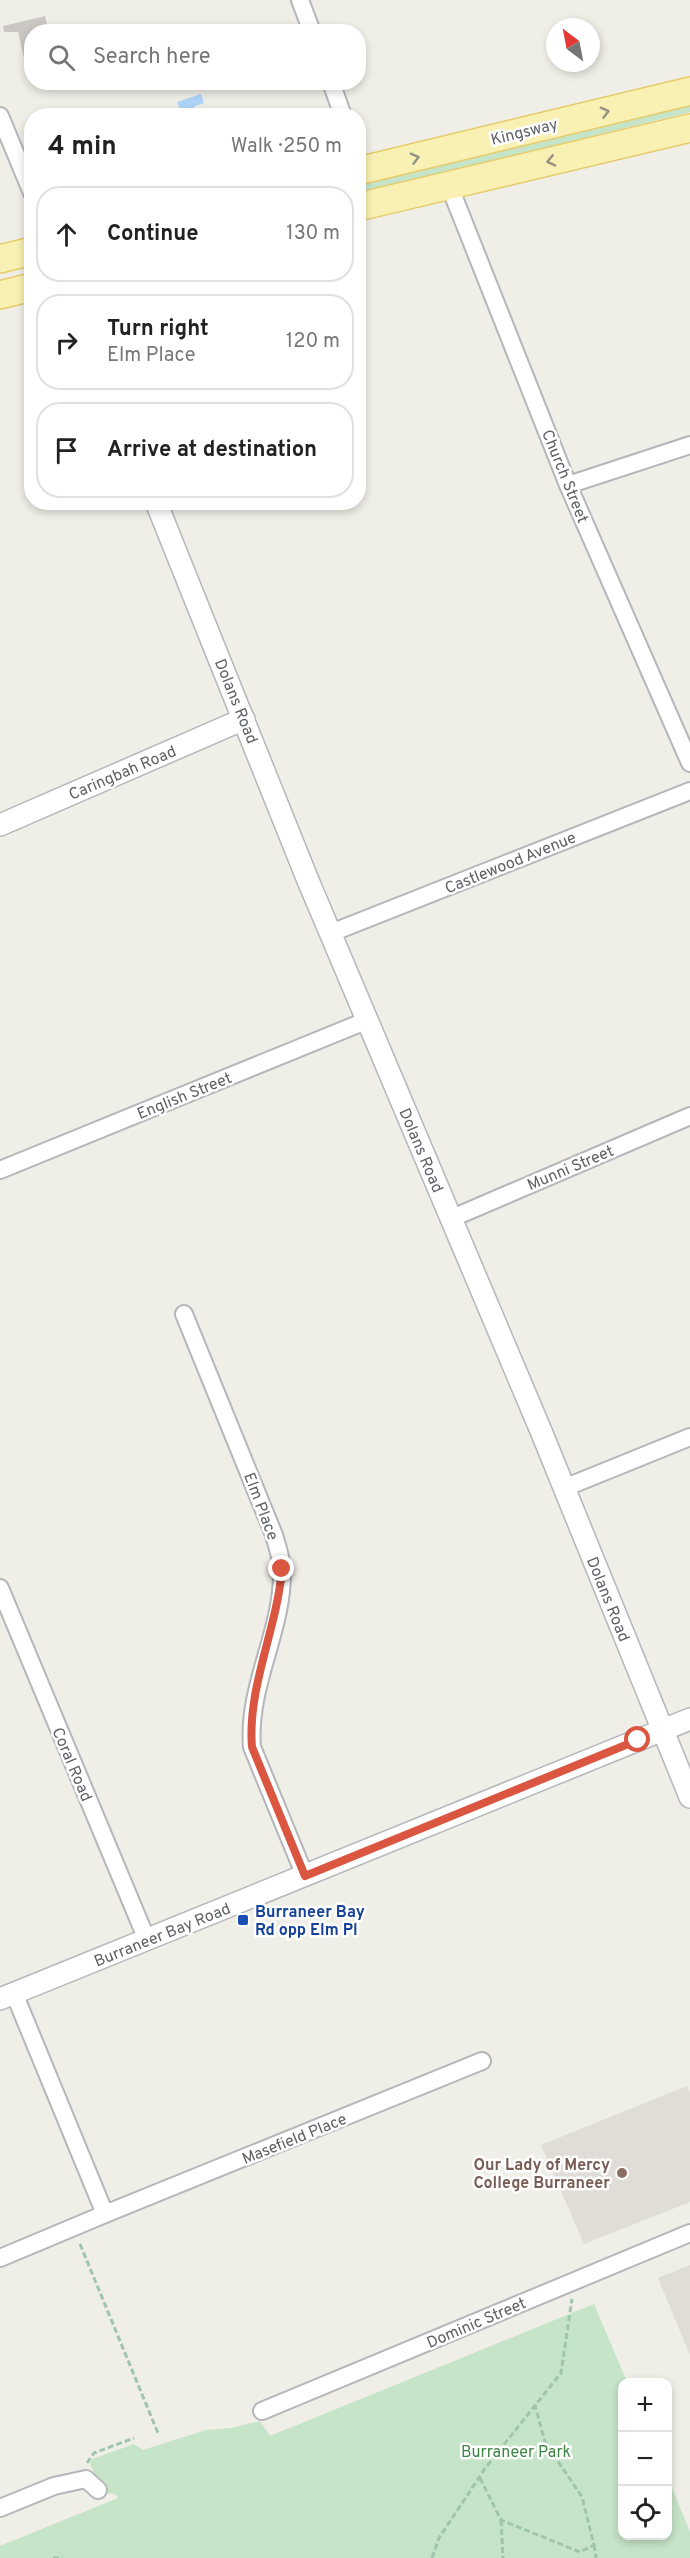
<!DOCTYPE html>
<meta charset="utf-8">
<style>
body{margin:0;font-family:Overpass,sans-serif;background:#f6f6f6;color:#222}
.controls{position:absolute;right:18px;bottom:18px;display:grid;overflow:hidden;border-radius:12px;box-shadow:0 3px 9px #0003}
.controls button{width:54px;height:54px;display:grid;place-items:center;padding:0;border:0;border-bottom:2px solid #e0e0e0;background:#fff;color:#222;font:30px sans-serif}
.compass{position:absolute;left:546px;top:18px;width:54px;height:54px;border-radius:50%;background:#fff;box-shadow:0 3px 9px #0003;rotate:328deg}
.stop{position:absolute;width:18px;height:18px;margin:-14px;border:4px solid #db5641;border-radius:50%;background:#fff}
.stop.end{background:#db5641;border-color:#fff;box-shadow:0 2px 6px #0008}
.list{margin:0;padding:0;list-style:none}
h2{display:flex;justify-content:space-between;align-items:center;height:78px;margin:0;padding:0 24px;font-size:26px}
h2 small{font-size:20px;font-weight:400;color:#767676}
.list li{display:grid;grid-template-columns:39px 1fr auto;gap:18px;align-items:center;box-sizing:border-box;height:96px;margin:0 12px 12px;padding:0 12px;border:2px solid #e0e0e0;border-radius:24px}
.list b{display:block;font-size:22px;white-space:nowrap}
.list p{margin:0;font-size:20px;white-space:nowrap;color:#767676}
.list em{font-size:20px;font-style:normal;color:#767676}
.icon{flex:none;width:33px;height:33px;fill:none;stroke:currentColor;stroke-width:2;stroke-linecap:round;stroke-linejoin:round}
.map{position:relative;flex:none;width:690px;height:2558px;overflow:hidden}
.search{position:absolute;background:#fff;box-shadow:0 3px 9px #0003;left:24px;top:24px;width:342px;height:66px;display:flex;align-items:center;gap:15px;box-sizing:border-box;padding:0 21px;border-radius:24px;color:#767676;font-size:22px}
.panel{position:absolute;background:#fff;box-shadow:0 3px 9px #0003;left:24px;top:108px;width:342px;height:402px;border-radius:24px}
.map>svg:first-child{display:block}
.education{fill:#dfddd5}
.green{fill:#c6e4c8}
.water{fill:#aed3f8}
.building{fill:#cbc8c4}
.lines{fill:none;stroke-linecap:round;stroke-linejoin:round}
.minor-casing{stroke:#b4b6ba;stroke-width:20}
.tertiary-casing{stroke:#b4b6ba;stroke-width:24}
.primary-casing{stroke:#e6cb69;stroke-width:30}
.path{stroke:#9fc5ad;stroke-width:3;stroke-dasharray:6 3;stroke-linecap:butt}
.minor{stroke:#fff;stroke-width:16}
.tertiary{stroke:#fff;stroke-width:21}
.primary{stroke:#f8f1b3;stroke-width:27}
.oneway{stroke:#949381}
.route{stroke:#db5641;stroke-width:8}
.transit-dot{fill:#1a4fb4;stroke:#fff;stroke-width:2}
.education-dot{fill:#8d6e63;stroke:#fff;stroke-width:2}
.labels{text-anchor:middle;stroke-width:5;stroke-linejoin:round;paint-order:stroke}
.street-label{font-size:16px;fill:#5e6166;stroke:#fff}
.transit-label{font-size:16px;font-weight:bold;fill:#164399;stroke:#fff;text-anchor:start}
.education-label{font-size:16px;font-weight:bold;fill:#785e54;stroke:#fff;text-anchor:end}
.park-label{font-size:16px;fill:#3e8546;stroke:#fff}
</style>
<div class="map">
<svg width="690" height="2558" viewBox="0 0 690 2558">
<rect width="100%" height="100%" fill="#efeee7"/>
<g class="education">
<polygon points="687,2086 690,2093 690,2202 584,2244 541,2145"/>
<polygon points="690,2265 690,2355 658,2278"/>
</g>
<g class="green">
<polygon points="690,103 690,112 359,194 358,185"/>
<polygon points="594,2304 627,2382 622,2382 622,2536 668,2536 668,2478 690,2532 690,2558 0,2558 0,2546 118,2498 115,2494 103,2493 90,2464 92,2459 134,2444 143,2450 206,2430 231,2428 260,2421 270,2436"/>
</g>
<polygon class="water" points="201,94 204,103 195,106 189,113 181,112 177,102"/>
<polygon class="building" points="45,16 49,32 32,32 32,66 26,67 18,32 4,32 3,26"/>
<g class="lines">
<g class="minor-casing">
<g id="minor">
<polyline points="300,0 312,32"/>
<polyline points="331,82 343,116"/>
<polyline points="0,116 32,193"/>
<polyline points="449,185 568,485 690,763"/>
<polyline points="568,485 690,445"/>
<polyline points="331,933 690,791"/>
<polyline points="0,1170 368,1020"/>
<polyline points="450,1219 690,1116"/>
<path d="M184,1314l90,221c3,11 8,24 8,36 1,60 -35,115 -30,176l53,129"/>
<polyline points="564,1488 690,1437"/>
<polyline points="0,1588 147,1940"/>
<polyline points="14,1993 105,2214 482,2061"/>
<polyline points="0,2258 105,2214"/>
<polyline points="262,2411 690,2233"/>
<polyline points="0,2508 54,2486 86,2479 98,2490"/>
</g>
</g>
<g class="tertiary-casing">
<g id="tertiary">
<polyline points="156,502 307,878 541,1431 690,1797"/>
<polyline points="0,825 244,719"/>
<polyline points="0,1999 690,1719"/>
</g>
</g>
<g class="primary-casing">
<g id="primary">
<polyline points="358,171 690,91"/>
<polyline points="358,207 690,128"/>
<polyline points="0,259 32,251"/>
<polyline points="0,295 32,287"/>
</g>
</g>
<g class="path">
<polyline points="80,2244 158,2433"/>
<polyline points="87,2463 94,2453 134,2438"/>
<polyline points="480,2478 501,2520 580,2552 594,2545 582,2497 545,2442 535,2405"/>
<polyline points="501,2520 503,2558"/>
<polyline points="594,2545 596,2558"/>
<polyline points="53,2558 63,2558"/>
<polyline points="432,2558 439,2538 486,2467 561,2373 572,2299"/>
</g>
<use href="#minor" class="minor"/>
<use href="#tertiary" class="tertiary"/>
<use href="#primary" class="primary"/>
</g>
<defs><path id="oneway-chevron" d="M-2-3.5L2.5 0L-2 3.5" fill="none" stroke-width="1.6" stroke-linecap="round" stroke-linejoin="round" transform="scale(1.5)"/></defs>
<g class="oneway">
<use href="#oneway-chevron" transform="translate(605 112) rotate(-14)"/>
<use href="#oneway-chevron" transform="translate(415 158) rotate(-14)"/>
<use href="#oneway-chevron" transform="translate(551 161) rotate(167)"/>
</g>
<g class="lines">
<path class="route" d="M282,1569c-5,60 -35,119 -30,178l53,129 333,-136"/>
</g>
<rect class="transit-dot" x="237" y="1914" width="12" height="12" rx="3"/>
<circle class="education-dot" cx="622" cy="2173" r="6"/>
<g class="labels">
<g class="street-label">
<text transform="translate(524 131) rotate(-14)" y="6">Kingsway</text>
<text transform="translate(566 476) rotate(68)" y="6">Church Street</text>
<text transform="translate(237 701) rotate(68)" y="6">Dolans Road</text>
<text transform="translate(122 772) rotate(-23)" y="6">Caringbah Road</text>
<text transform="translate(510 862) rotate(-22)" y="6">Castlewood Avenue</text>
<text transform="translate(184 1095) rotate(-22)" y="6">English Street</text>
<text transform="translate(422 1150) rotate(67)" y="6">Dolans Road</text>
<text transform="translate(570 1167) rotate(-23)" y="6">Munni Street</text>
<text transform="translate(262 1506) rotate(69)" y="6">Elm Place</text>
<text transform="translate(609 1599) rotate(68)" y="6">Dolans Road</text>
<text transform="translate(73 1764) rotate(67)" y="6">Coral Road</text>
<text transform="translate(162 1934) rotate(-22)" y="6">Burraneer Bay Road</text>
<text transform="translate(294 2138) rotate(-22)" y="6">Masefield Place</text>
<text transform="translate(476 2322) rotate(-23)" y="6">Dominic Street</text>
</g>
<g class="transit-label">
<text x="255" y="1917">Burraneer Bay<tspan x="255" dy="18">Rd opp Elm Pl</tspan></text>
</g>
<g class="education-label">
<text x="610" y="2170">Our Lady of Mercy<tspan x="610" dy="18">College Burraneer</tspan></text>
</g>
<g class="park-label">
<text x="516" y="2457">Burraneer Park</text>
</g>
</g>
</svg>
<div class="controls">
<button>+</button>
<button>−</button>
<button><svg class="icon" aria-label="locate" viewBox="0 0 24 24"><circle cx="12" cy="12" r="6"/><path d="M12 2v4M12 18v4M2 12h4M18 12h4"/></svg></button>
</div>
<svg class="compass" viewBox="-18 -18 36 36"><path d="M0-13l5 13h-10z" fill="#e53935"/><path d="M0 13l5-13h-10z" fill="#767676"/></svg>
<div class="stop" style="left:638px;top:1740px"></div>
<div class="stop end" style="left:282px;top:1569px"></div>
<div class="search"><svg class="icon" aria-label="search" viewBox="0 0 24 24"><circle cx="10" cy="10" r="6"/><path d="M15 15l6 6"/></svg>Search here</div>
<section class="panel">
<h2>4 min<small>Walk · 250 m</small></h2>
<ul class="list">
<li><svg class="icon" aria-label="ahead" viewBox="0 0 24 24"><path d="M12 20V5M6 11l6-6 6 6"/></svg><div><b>Continue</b></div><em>130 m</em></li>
<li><svg class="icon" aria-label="right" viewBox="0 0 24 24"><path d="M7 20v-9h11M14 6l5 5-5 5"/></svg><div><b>Turn right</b><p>Elm Place</p></div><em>120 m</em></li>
<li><svg class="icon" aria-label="arrive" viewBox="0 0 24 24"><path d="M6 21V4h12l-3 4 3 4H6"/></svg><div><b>Arrive at destination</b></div></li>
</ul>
</section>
</div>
